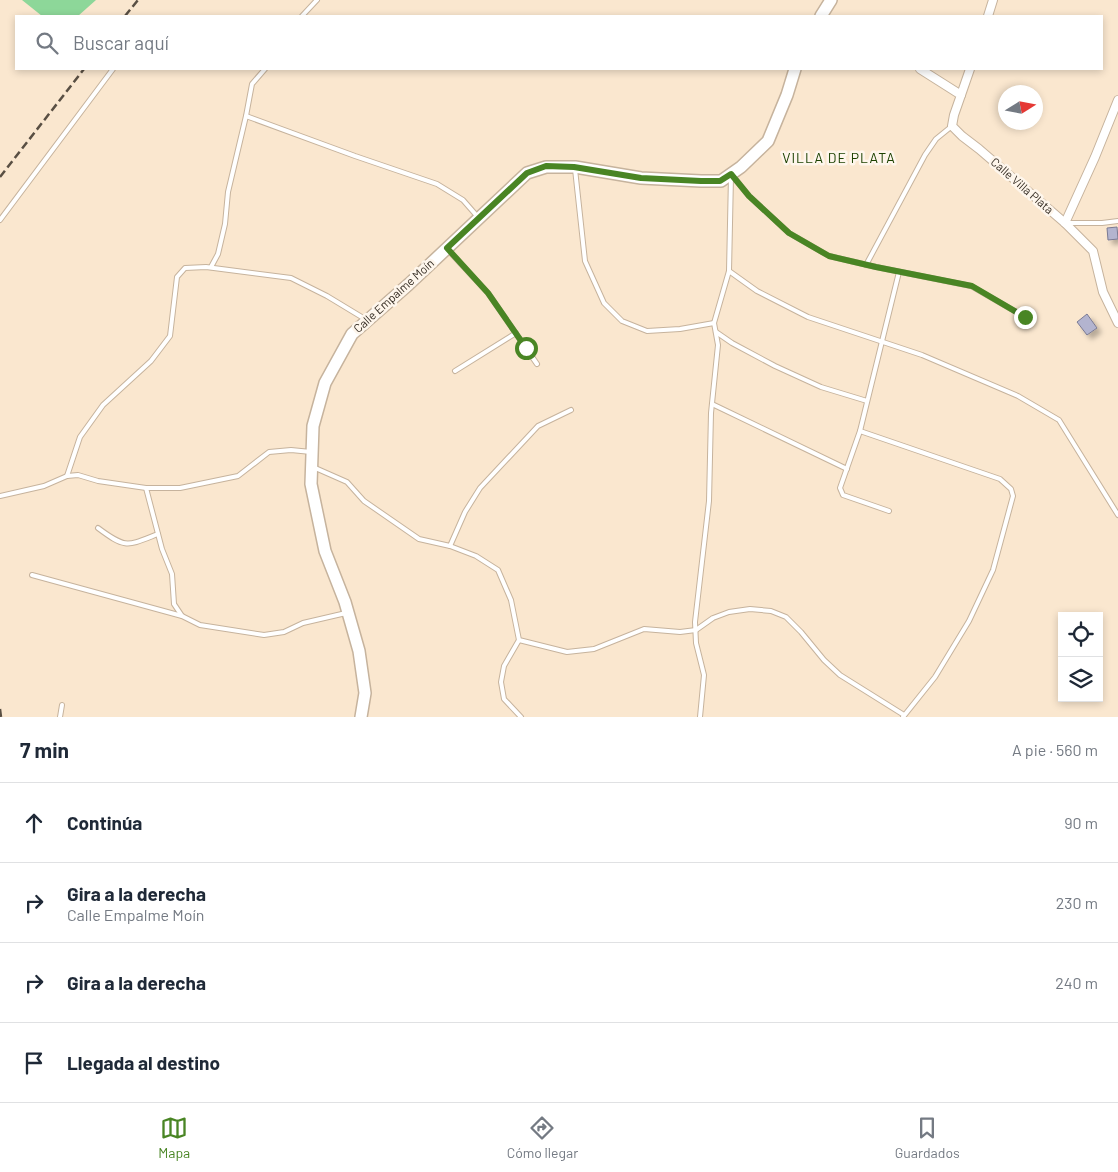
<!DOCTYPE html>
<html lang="es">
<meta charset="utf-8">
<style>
body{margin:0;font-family:Barlow,sans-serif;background:#f2f2f3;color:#1f2937}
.controls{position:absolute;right:15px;bottom:15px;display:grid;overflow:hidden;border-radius:0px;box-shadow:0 2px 8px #0003}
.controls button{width:45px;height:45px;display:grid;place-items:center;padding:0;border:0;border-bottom:1px solid #e0e1e3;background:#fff;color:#1f2937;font:25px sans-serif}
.compass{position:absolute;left:998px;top:85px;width:45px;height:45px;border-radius:50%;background:#fff;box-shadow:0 2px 8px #0003;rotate:79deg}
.stop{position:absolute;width:15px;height:15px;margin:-11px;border:4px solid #498524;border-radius:50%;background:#fff}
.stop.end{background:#498524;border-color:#fff;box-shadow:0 1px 5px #0008}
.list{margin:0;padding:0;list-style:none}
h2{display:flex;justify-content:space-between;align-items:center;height:65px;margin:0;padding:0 20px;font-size:21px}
h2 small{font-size:16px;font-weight:400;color:#747a83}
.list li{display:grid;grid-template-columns:32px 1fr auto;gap:15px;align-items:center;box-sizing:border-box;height:80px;padding:0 20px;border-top:1px solid #e0e1e3}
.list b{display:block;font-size:19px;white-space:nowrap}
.list p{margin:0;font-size:16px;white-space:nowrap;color:#747a83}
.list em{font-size:16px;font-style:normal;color:#747a83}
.icon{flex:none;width:28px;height:28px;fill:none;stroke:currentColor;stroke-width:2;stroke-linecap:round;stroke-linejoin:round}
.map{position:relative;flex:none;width:1118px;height:717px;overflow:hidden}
.search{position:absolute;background:#fff;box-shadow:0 2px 8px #0003;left:15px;right:15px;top:15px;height:55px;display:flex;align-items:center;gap:12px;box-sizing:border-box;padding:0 18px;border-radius:0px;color:#747a83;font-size:19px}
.sheet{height:385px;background:#fff}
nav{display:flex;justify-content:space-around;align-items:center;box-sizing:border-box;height:70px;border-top:1px solid #e0e1e3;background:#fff;font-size:14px;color:#747a83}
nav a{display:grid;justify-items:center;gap:2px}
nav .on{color:#498524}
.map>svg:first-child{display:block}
.green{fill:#8dd799}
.building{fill:#b3b4cf;stroke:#7a7a93;filter:url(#shadow)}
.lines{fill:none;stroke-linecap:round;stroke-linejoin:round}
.lane-casing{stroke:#c6b39d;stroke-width:6}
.street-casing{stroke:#c6b39d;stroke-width:10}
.secondary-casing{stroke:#c6b39d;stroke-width:14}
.lane{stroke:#fff;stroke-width:4}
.street{stroke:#fff;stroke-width:8}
.secondary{stroke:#fff;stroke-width:11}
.rail{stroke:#594f43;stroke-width:2.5;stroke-dasharray:8 4;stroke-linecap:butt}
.route{stroke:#498524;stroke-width:6}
.labels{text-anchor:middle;stroke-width:5;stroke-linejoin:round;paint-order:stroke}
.street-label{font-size:12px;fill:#342c23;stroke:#fef6ec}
.neighbourhood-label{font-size:14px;letter-spacing:1px;fill:#1b4100;stroke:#fef6ec}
</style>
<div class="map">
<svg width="1118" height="717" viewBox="0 0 1118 717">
<defs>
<filter id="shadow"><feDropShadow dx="4.5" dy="4.5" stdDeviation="2.5" flood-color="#0004"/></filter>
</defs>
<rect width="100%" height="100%" fill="#fae7cf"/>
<polygon class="green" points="22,0 96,0 78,16 42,16"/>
<g class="building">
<polygon points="1117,227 1118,239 1108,240 1107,228"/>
<polygon points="1087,314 1097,328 1087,335 1077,322"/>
</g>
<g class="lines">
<g class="lane-casing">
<g id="lane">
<polyline points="302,16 317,0"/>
<polyline points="246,116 252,84 265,69"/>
<polyline points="575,169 585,261 604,303 622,321 647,331 680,329 714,323"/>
<polyline points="732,175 749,196 789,233 829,256 876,267 971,286 1025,317"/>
<polyline points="0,220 113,69"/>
<polyline points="1065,223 1102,223 1118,221"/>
<polyline points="448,250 488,293 537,364"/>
<polyline points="866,265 925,155 936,139 952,126"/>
<polyline points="211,267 218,254 225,224 228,192 246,116 355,156 437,184 463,200 477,216"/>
<polyline points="729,271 757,291 808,317 922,355 1018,396 1059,420 1118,515"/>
<polyline points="716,332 732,343 775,366 821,387 867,401"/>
<polyline points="455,371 516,333"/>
<polyline points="712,404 847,469"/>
<polyline points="860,431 1000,479 1011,489 1013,496 993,570 969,621 935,677 903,717"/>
<polyline points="313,467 347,482 364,501 419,539 450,546 476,556 498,570 511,600 519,640 567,652 594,649 644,629 680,632 696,630 713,618 729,612 750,609 771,611 786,617 801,632 824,660 840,675 904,715"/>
<polyline points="67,476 80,437 103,405 151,361 170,336 177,277 185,268 206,267 291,278 327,296 365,319"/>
<polyline points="146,488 162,549 172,574 174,604 182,616 200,625 264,635 284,632 303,623 346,613"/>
<polyline points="0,496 44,486 67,476 78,475 98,481 146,488 180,488 238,476 269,452 291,450 311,452"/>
<polyline points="889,511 843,495 840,488 860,431 899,272"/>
<path d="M98,528c28,21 29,18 60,6"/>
<polyline points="450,546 465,512 480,488 538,426 571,410"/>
<polyline points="32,575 182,616"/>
<polyline points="519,640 504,666 501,682 504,699 521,717"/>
<polyline points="60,717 62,705"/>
<polyline points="700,717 704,675 696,643 695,622 709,501 711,413 718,345 714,323 729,271 731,176"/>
</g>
</g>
<g class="street-casing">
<g id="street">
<polyline points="988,16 993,0"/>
<polyline points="920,69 961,95 954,115 952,126 962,136 979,149 1065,223 1093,251 1103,292 1118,323"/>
<polyline points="961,95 970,69"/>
<polyline points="1065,223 1095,157 1118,100"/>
</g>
</g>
<g class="secondary-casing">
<g id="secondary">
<polyline points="821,16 831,0"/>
<polyline points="361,717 365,693 359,651 345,602 325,551 311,484 313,426 325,383 352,334 409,284 527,173 546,167 575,167 641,178 701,181 721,181 741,167 768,141 787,95 795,69"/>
</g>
</g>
<use href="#lane" class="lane"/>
<use href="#street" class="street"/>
<use href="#secondary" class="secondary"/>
<g class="rail">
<polyline points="125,16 138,0"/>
<polyline points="0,177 84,69"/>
<polyline points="0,709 1,717"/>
</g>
</g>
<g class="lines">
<polyline class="route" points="526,348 488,293 447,248 527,173 546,166 574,167 641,178 701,181 720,181 731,174 749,196 789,233 829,256 876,267 972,286 1025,317"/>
</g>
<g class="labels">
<g class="street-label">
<text transform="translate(1022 186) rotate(41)" y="4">Calle Villa Plata</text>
<text transform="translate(394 296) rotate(-42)" y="4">Calle Empalme Moín</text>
</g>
<g class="neighbourhood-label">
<text x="839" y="163">VILLA DE PLATA</text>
</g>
</g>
</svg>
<div class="controls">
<button><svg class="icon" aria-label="locate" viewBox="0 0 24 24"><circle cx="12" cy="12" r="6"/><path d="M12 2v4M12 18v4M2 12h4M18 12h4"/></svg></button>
<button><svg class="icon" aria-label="layers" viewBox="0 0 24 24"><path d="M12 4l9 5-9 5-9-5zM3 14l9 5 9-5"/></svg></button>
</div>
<svg class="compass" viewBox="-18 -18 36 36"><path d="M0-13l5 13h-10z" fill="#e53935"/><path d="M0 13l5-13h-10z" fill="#747a83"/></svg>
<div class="stop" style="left:526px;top:348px"></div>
<div class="stop end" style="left:1025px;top:317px"></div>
<div class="search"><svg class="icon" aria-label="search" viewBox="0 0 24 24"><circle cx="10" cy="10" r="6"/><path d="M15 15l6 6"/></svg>Buscar aquí</div>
</div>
<section class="sheet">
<h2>7 min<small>A pie · 560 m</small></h2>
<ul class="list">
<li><svg class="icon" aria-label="ahead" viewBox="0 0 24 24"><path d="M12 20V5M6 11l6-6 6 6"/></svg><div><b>Continúa</b></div><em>90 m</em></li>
<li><svg class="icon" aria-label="right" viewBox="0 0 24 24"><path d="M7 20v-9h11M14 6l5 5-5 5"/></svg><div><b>Gira a la derecha</b><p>Calle Empalme Moín</p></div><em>230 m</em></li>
<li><svg class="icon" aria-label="right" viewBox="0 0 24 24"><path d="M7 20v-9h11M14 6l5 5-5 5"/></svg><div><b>Gira a la derecha</b></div><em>240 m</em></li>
<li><svg class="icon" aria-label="arrive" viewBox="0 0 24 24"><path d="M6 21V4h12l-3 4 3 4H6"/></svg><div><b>Llegada al destino</b></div></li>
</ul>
</section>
<nav>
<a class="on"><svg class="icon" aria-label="map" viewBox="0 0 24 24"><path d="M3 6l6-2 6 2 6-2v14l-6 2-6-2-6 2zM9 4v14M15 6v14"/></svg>Mapa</a>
<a><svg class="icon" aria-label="directions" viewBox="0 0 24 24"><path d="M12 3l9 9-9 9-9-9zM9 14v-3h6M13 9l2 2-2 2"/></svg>Cómo llegar</a>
<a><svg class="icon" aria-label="saved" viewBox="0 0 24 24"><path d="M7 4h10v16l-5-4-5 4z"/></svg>Guardados</a>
</nav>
